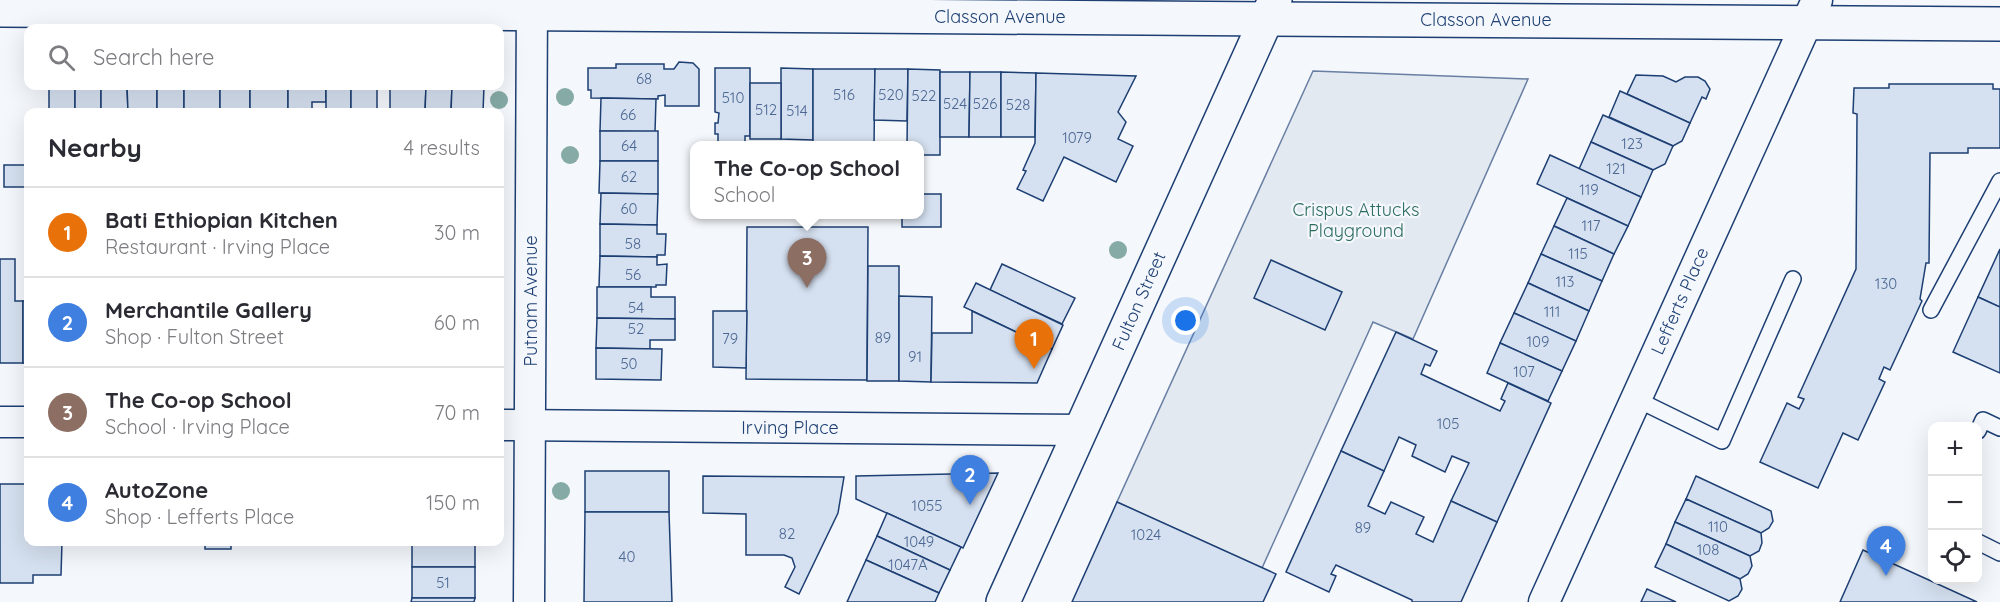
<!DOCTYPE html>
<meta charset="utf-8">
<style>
body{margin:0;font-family:Quicksand,sans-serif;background:#f7f7f7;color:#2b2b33}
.controls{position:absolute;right:18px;bottom:18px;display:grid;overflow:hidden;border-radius:12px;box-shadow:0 6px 24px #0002}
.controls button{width:54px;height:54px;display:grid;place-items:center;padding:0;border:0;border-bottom:2px solid #e1e1e2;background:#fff;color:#2b2b33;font:30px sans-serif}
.you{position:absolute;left:1186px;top:321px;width:21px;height:21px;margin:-15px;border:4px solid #fff;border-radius:50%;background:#1a73e8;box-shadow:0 0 0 9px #1a73e833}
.badge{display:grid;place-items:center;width:39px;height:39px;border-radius:50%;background:#c62828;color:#fff;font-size:20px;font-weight:700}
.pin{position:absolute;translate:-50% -50px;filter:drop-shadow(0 2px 3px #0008)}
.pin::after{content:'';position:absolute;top:32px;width:21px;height:18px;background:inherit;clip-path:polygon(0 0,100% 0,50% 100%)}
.popup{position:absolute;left:690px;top:141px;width:234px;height:78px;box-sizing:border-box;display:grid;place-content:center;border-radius:12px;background:#fff;filter:drop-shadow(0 2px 4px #0005);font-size:20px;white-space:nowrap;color:#7c7c81}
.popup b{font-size:22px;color:#2b2b33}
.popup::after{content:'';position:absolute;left:50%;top:100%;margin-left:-12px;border:12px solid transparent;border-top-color:#fff}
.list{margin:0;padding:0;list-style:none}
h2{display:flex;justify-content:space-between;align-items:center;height:78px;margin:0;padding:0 24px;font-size:26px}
h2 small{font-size:20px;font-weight:400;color:#7c7c81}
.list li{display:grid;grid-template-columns:39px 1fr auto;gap:18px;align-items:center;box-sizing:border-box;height:90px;padding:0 24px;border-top:2px solid #e1e1e2}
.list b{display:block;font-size:22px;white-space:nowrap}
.list p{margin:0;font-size:20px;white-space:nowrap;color:#7c7c81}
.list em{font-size:20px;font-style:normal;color:#7c7c81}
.icon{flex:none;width:33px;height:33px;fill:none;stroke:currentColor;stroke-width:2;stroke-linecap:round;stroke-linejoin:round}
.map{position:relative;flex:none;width:2000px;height:602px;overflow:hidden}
.search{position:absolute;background:#fff;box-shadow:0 6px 24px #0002;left:24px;top:24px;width:480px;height:66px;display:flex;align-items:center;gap:15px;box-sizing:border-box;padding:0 21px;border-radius:12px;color:#7c7c81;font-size:22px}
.panel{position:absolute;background:#fff;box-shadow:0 6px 24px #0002;left:24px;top:108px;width:480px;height:438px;border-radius:12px}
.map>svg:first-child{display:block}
.green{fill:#e3e9f0;stroke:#687fa3;stroke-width:1.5}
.building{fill:#d5e0f0;stroke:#1d3f73;stroke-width:1.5}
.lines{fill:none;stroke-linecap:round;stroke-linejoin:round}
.service-casing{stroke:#1d3f73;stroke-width:18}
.minor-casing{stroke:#1d3f73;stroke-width:33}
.tertiary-casing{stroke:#1d3f73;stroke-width:36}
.secondary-casing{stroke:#1d3f73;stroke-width:36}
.service{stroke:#f4f7fb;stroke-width:15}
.minor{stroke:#f4f7fb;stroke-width:30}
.tertiary{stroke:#f4f7fb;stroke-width:33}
.secondary{stroke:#f4f7fb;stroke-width:33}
.tree{fill:#86aba6}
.labels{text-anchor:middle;stroke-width:4.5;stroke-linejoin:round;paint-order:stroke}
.number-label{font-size:15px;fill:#4b6792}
.street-label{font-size:18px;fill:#1d3f73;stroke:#f4f7fb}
.park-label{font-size:18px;fill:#2c6c60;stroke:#f4f7fb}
</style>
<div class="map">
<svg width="2000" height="602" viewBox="0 0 2000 602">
<rect width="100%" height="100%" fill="#f4f7fb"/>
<polygon class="green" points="1313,71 1528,79 1413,339 1373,322 1262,568 1117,502"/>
<g class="building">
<polygon points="679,62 693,63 699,69 699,106 665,106 665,95 658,96 658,99 591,98 591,90 588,90 588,68 616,68 616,64 664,64 664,69 674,69"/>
<polygon points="715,68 750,68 750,136 745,136 745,143 749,143 749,146 718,146 718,134 715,134 715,123 718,123 719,113 715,112"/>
<polygon points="781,68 813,69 813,140 781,139"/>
<polygon points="813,69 875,69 874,146 813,146"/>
<polygon points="875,69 908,69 907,121 874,120"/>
<polygon points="908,69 940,70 940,155 920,155 920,146 907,146"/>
<polygon points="940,72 970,72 969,137 940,137"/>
<polygon points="970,72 1001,72 1001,137 969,137"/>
<polygon points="1001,72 1036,73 1035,137 1001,137"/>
<polygon points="1036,73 1136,76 1118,112 1126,122 1118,139 1133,146 1116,182 1064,157 1043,201 1017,189 1026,171 1023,170 1035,143"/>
<polygon points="1636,75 1663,76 1676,82 1685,77 1698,77 1705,81 1710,89 1706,99 1702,97 1690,123 1627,94"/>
<rect x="750" y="83" width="31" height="56"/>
<polygon points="1889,84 1993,84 1993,89 2000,89 2000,148 1968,148 1968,153 1930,153 1929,263 1926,263 1920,299 1922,301 1890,370 1884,367 1879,379 1885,382 1858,440 1843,433 1818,488 1760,462 1787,403 1799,409 1804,399 1798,397 1856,269 1857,114 1853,113 1854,88 1889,88"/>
<rect x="49" y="86" width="26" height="26"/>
<rect x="75" y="86" width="26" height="26"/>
<polygon points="101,86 127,86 128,112 101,112"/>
<polygon points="127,86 157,86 157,112 128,112"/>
<rect x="157" y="86" width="27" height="26"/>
<rect x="184" y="86" width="36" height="26"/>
<rect x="220" y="86" width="30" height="26"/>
<rect x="250" y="86" width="38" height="26"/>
<polygon points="288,86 326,86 326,102 312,102 312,112 288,112"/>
<rect x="326" y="86" width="25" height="26"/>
<rect x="351" y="86" width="26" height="26"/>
<polygon points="390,86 426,86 425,112 390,112"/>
<polygon points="426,86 452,86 451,112 425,112"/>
<polygon points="452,86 484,86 483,112 451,112"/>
<polygon points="1620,91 1690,123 1682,141 1673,146 1609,117"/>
<polygon points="601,98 656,99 655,132 600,131"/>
<polygon points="1603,115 1673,146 1665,164 1653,170 1591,142"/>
<rect x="600" y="131" width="58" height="30"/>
<polygon points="1591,142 1653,170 1641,197 1579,169"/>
<polygon points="1550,155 1641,197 1628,226 1537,184"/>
<polygon points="600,161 658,161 658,194 599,193"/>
<rect x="4" y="165" width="24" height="22"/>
<polygon points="601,193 658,194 657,225 600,224"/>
<polygon points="920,194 941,194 941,227 902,227 902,214 920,214"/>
<polygon points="1567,198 1628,226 1614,254 1554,226"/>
<polygon points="600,224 657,225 657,234 666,234 665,255 657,255 657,257 600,256"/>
<polygon points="1554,226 1614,254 1602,281 1541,254"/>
<polygon points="747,227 868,227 867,380 746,379"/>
<polygon points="2000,249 2000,307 1978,297"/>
<polygon points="1541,254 1602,281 1589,311 1528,283"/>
<polygon points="600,256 657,257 657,265 667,264 666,285 656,285 656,287 599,287"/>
<polygon points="0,259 15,259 15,301 23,301 23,363 0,363"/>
<polygon points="1271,260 1342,292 1325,330 1254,298"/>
<polygon points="1002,264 1075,298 1062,324 990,290"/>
<polygon points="868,266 899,266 899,381 867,381"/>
<polygon points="976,283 1063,325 1052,349 964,307"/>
<polygon points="1528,283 1589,311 1576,341 1514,313"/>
<polygon points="597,287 651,287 651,297 675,297 675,319 597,318"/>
<polygon points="899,296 932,297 931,382 899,381"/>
<polygon points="1978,297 2000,307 2000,373 1953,352"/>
<rect x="23" y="301" width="5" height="62"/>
<polygon points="713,311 747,311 746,368 713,367"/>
<polygon points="972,311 1052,349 1037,383 931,382 932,333 972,333"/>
<polygon points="1514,313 1576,341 1562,371 1500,343"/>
<polygon points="597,318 675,319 675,340 650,340 650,349 596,348"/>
<polygon points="1396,332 1437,351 1430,366 1425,364 1421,374 1500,411 1505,401 1501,399 1508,383 1551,403 1497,522 1451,501 1469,463 1452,456 1445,472 1412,456 1416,445 1399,437 1384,471 1341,451"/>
<polygon points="1500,343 1562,371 1548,401 1487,373"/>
<polygon points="596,348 662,349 661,380 596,379"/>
<polygon points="1341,451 1384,471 1368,506 1385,514 1391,502 1424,517 1416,534 1433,542 1451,501 1497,522 1461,602 1412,602 1412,600 1336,565 1331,574 1336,576 1329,592 1286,572"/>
<rect x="585" y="471" width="84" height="41"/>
<polygon points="998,473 963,548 856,499 856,476"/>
<polygon points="703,476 844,477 838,513 799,594 785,587 795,567 792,558 784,555 746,555 746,514 703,513"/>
<polygon points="1696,476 1771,511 1773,521 1769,528 1761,533 1686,499"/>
<polygon points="0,484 28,484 28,542 62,542 61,575 33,575 33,583 0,583"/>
<polygon points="1686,499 1761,533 1762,543 1759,551 1750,556 1675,522"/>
<polygon points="1117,502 1276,574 1263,602 1072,602"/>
<polygon points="585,512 669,512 672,602 584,602"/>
<polygon points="887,513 961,547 950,570 877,536"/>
<polygon points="1675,522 1750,556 1752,566 1748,574 1740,579 1666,544"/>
<polygon points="877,536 950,570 939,593 866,560"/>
<polygon points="156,542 181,542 180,544 156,544"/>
<rect x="205" y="542" width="26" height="7"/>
<rect x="412" y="542" width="63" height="25"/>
<polygon points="1666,544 1740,579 1742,589 1738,596 1729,601 1655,567"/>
<polygon points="1863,550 1977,602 1840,602"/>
<polygon points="866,560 939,593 935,602 847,602"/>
<rect x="412" y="567" width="63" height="31"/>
<polygon points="1647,589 1676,602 1641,602"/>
<polygon points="412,598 475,598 474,602 411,602"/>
</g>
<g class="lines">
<g class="service-casing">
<g id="service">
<polyline points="1931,310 2000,181"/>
<polyline points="1636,399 1722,441 1793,279"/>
<polyline points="1978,431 1983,420 2000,428"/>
<polyline points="1978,542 2000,553"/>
</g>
</g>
<g class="minor-casing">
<g id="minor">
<polyline points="0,422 28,422"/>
<polyline points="500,425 1081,430"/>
<polyline points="529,602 532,0"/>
<polyline points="1544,602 1817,0"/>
</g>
</g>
<g class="tertiary-casing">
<polyline id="tertiary" points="0,10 2000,24"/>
</g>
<g class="secondary-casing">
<polyline id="secondary" points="1003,602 1275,0"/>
</g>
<use href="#service" class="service"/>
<use href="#minor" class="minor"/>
<use href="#tertiary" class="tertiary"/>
<use href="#secondary" class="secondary"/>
</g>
<g class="tree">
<circle cx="565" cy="97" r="9"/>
<circle cx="499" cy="100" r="9"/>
<circle cx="570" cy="155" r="9"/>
<circle cx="1118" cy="250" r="9"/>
<circle cx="561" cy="491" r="9"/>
</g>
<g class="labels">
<g class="number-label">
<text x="644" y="84">68</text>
<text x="844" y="100">516</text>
<text x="891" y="100">520</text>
<text x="924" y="101">522</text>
<text x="733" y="103">510</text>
<text x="955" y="109">524</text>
<text x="985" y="109">526</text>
<text x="1018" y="110">528</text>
<text x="766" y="115">512</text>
<text x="797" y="116">514</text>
<text x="628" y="120">66</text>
<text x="1077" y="143">1079</text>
<text x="1632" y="149">123</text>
<text x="629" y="151">64</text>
<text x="1616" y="174">121</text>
<text x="629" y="182">62</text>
<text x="1589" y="195">119</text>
<text x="629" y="214">60</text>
<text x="1591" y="231">117</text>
<text x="633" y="249">58</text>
<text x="1578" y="259">115</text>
<text x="633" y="280">56</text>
<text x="1565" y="287">113</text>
<text x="1886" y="289">130</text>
<text x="636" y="313">54</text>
<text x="1552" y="317">111</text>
<text x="636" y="334">52</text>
<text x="883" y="343">89</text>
<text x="730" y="344">79</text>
<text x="1538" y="347">109</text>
<text x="915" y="362">91</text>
<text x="629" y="369">50</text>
<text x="1524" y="377">107</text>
<text x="1448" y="429">105</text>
<text x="927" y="511">1055</text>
<text x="1718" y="532">110</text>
<text x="1363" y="533">89</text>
<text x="787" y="539">82</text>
<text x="1146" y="540">1024</text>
<text x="919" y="547">1049</text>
<text x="1708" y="555">108</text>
<text x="627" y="562">40</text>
<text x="908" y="570">1047A</text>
<text x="443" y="588">51</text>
</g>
<g class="street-label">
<text x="1000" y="23">Classon Avenue</text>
<text x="1486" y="26">Classon Avenue</text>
<text transform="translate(531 301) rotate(-90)" y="6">Putnam Avenue</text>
<text transform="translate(1139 301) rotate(-66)" y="6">Fulton Street</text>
<text transform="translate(1680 301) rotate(-66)" y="6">Lefferts Place</text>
<text x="790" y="434">Irving Place</text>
</g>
<g class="park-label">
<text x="1356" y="216">Crispus Attucks<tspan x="1356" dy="21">Playground</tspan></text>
</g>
</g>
</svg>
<div class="controls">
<button>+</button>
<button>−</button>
<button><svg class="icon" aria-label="locate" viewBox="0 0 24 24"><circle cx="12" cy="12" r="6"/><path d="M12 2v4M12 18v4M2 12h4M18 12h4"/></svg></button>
</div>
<div class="you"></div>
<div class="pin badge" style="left:1034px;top:369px;background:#e8710a">1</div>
<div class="pin badge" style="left:970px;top:505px;background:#3f7fe0">2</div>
<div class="pin badge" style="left:807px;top:288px;background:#8d6e63">3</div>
<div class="popup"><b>The Co-op School</b>School</div>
<div class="pin badge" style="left:1886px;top:576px;background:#3f7fe0">4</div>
<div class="search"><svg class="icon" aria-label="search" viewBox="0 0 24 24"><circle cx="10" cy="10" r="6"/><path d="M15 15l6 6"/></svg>Search here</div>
<section class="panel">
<h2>Nearby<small>4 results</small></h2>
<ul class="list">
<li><span class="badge" style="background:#e8710a">1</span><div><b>Bati Ethiopian Kitchen</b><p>Restaurant · Irving Place</p></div><em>30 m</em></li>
<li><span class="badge" style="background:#3f7fe0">2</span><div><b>Merchantile Gallery</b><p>Shop · Fulton Street</p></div><em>60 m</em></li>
<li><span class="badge" style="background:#8d6e63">3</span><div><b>The Co-op School</b><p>School · Irving Place</p></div><em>70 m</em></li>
<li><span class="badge" style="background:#3f7fe0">4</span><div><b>AutoZone</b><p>Shop · Lefferts Place</p></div><em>150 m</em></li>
</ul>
</section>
</div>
